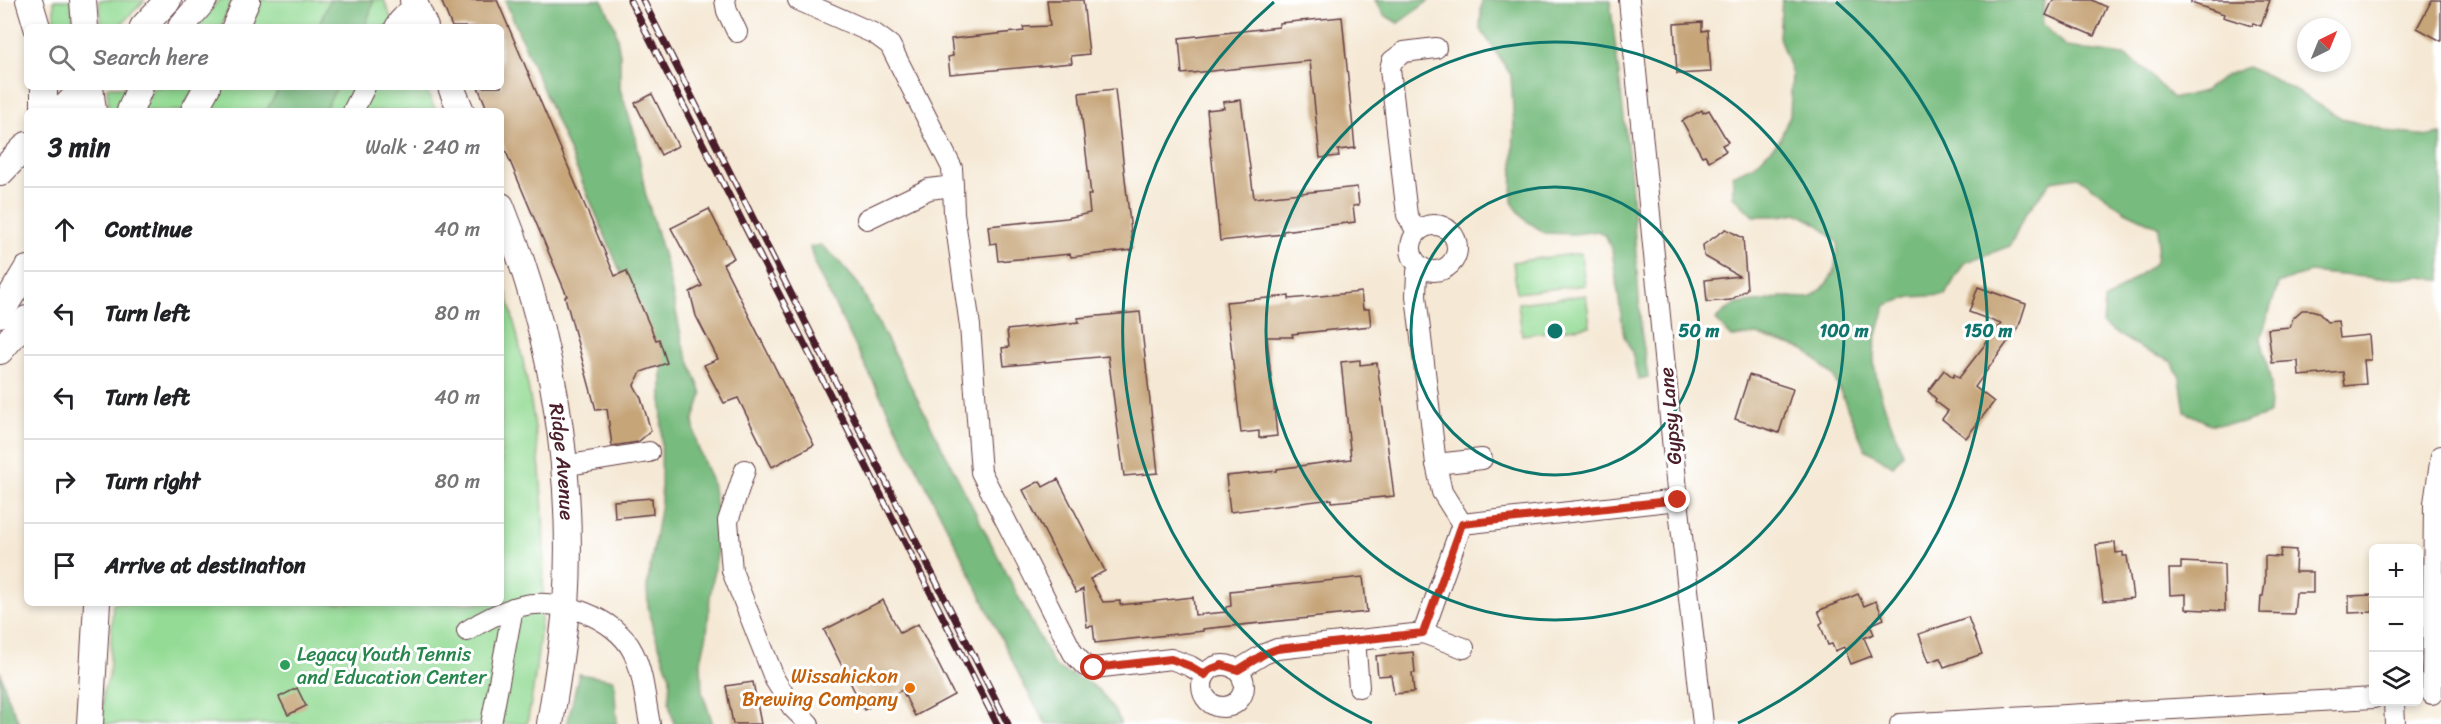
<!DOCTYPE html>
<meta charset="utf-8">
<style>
body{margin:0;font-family:Sriracha,sans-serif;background:#f6f6f6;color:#202124}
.controls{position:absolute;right:18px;bottom:18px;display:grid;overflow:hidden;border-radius:9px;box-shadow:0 3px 9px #0003}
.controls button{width:54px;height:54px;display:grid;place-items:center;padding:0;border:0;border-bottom:2px solid #e0e0e0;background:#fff;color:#202124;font:30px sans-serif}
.compass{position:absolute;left:2297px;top:18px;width:54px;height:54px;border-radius:50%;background:#fff;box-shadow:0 3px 9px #0003;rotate:43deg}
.stop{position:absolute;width:18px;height:18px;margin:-14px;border:4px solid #c8321e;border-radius:50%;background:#fff}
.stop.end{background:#c8321e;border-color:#fff;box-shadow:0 2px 6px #0008}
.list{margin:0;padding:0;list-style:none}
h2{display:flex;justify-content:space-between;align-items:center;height:78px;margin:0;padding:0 24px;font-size:26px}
h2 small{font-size:20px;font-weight:400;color:#757577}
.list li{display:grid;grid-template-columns:39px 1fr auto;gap:18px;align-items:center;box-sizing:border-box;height:84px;padding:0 24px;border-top:2px solid #e0e0e0}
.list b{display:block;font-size:22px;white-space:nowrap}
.list em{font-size:20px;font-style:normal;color:#757577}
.icon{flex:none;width:33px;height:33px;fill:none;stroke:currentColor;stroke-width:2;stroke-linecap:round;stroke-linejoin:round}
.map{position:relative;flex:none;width:2441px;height:724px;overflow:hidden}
.search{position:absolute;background:#fff;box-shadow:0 3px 9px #0003;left:24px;top:24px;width:480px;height:66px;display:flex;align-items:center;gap:15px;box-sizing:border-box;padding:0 21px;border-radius:9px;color:#757577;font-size:22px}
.panel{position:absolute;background:#fff;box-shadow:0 3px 9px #0003;left:24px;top:108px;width:480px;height:498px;border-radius:9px}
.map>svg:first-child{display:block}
.green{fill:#94db95;stroke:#6f7d60;stroke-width:1.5}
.forest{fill:#77bb7e;stroke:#606d54;stroke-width:1.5}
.building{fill:#c6a579}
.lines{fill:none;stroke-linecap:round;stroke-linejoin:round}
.minor-casing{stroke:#643d44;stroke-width:22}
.major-casing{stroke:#643d44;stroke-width:28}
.minor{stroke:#fff;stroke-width:20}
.major{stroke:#fff;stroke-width:26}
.rail-casing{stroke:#4a1f2b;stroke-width:7}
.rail{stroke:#fff;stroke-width:4.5;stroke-dasharray:14;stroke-linecap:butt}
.route{stroke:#c8321e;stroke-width:8}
.ring{fill:none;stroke:#0f766e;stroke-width:3}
.leisure-dot{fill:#2e9e5b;stroke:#fff;stroke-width:2}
.food-dot{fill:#e8710a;stroke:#fff;stroke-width:2}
.labels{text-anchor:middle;stroke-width:6;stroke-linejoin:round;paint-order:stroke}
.street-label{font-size:20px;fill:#4a1f2b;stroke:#fff}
.leisure-label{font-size:20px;fill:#27864d;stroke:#fff;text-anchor:start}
.food-label{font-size:20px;fill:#c56008;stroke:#fff;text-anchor:end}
.centre{fill:#0f766e;stroke:#fff;stroke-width:3}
.ring-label{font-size:18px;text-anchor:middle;font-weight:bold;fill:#0f766e;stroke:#fff;stroke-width:6;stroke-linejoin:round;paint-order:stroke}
</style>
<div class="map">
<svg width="2441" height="724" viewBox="0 0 2441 724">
<rect width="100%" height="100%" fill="#fff"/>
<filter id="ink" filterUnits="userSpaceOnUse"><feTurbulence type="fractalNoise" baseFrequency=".0167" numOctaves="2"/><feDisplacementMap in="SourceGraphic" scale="12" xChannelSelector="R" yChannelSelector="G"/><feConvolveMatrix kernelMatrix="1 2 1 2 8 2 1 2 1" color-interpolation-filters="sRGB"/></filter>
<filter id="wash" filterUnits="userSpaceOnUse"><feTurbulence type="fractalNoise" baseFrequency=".008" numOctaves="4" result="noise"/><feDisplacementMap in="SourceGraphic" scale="24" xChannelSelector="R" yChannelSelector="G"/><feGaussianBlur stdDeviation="1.35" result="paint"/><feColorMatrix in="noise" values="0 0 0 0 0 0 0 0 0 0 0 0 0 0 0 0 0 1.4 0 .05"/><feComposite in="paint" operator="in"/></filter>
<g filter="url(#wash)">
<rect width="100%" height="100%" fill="#f5e9d5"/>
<g class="green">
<polygon points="54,0 71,0 74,27 54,27"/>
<polygon points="99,0 145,0 118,27 102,27"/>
<polygon points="219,0 232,0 221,27 196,27"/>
<polygon points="259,0 384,0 395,27 247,27"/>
<polygon points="107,87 128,87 120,111 109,111"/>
<polygon points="154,87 195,87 182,111 141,111"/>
<polygon points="220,87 425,87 436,111 208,111"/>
<polygon points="1581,253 1585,285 1517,293 1513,262"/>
<path d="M501,275c45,151 56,293 26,449h-424v-33l6,-13 4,-75h388z"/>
<polygon points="1586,295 1590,326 1522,335 1518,303"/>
</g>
<g class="forest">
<polygon points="330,0 374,0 365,27 318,27"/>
<polygon points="505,0 602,0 615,27 620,55 620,89 636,138 645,192 667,268 683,345 702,394 693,422 697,445 712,482 718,520 717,555 710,597 707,634 701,661 702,692 713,724 674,724 669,703 670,677 652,626 648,606 647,587 661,503 662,363 623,278"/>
<polygon points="1375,0 1430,0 1398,23 1384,15"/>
<polygon points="1482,0 1610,0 1631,178 1641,330 1648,377 1638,379 1632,352 1624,336 1612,250 1606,236 1598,231 1574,234 1545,233 1524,219 1512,202 1514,126 1511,75 1480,28"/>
<path d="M1782,0h263l-3,23 24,24 58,8 22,15 27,29 31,-8 21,-15 22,-9 26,11 70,41 53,14 35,3 10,-2v146l-19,-3 -47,1 -66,-6 -31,12 -17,54 10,45 -2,31 -27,9 -32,1 -25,-12 -5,-34 -8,-16 -30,-13 -39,-24 2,-24 51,-39 3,-35 -34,-16 -47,-34 -27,4 -27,35 -14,30 -46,17 -19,32 -34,2 -25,8c-5,17 -13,36 -12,55 2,32 18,64 29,94l-10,12 -28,-17 -31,-72 -29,-27 -48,-15 -25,2 -16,-17 6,-7 14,-9 29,-3 16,-4 29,1 13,-10 11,-15 4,-30 -19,-18 -22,-12 -18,3h-26l-20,-20v-21l23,-11 23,-23 11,-26 2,-41 -13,-37z"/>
<polygon points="280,87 337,87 324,111 266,111"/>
<path d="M821,245l14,12 24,28 194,379c12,11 24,11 37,20 14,8 21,22 30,36v4h-74l-22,-39 -62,-128 -147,-291 -5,-19z"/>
<polygon points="0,671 8,699 20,724 3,724 0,720"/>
<polygon points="579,674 614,680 617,724 567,724"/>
</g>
<g id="blocks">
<g class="building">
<polygon points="441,0 497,0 615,276 626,271 656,340 659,339 667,363 641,372 634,385 641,398 651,431 638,442 612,446 607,409 596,410 565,297 567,296 501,140 501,111 488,111 478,87 501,87 501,27 452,27"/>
<polygon points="1047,0 1083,0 1089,54 1071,56 1072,63 950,74 948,57 953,56 951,39 1024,31 1023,27 1050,26"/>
<polygon points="2053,0 2092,0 2107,7 2094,36 2046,15"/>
<polygon points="2191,0 2270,0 2261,26 2253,23 2252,26 2223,17 2224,14 2191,3"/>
<polygon points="2432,0 2441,0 2441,41 2417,28"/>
<polygon points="1342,17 1355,148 1338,150 1339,156 1320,158 1310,61 1182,74 1179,38 1279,27 1279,23"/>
<polygon points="1702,22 1702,31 1708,30 1711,72 1677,74 1674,24"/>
<polygon points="1115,89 1133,250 1071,257 1070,254 998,261 996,243 990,244 988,226 1067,218 1090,213 1088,195 1091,195 1079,93"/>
<polygon points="652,94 678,146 661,155 635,103"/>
<polygon points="1241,100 1254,198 1357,187 1359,205 1353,206 1355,222 1283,231 1283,234 1220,241 1207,110 1224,108 1223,102"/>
<polygon points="1702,110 1703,113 1709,110 1728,142 1722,145 1726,151 1709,161 1705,155 1702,156 1682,121"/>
<polygon points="709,209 734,258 723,264 814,445 772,467 738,398 724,403 704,365 718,359 696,316 690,292 702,286 671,228"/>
<polygon points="1726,229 1743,238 1747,289 1731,300 1707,302 1705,280 1739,276 1704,256 1703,245"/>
<polygon points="1978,287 2026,304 2019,326 1975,387 1994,402 1966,438 1942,419 1948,411 1935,401 1936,399 1928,391 1944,370 1953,377 1954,374 1959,378 2001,324 1969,312"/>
<polygon points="1361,292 1363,309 1369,309 1371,326 1292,334 1293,337 1267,337 1277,436 1259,438 1259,431 1241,433 1226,302 1289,296 1289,299"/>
<polygon points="2302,310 2311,310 2318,312 2327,322 2338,321 2340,338 2369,335 2371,360 2364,360 2366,384 2345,386 2343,372 2299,376 2298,361 2272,363 2268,329 2290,327 2293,318"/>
<polygon points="1140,312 1158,473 1124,476 1108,356 1004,366 1002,348 1009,347 1007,330 1079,322 1078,318"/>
<polygon points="1360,360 1360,365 1377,363 1394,496 1332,502 1332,499 1230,512 1226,476 1277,471 1277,469 1351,459 1341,362"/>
<polygon points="1749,375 1793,389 1779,433 1735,419"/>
<polygon points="1058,479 1105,571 1090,579 1103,602 1120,601 1120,605 1193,597 1195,615 1226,612 1226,607 1231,606 1230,591 1363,577 1367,612 1203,629 1203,631 1095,643 1093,626 1087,627 1083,589 1076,593 1023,490 1040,481 1043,487"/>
<polygon points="652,498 653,514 615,518 614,501"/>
<polygon points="2115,542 2116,553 2123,552 2123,556 2127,556 2133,598 2103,601 2096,545"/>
<polygon points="2281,549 2296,550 2295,572 2313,572 2313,593 2296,593 2294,614 2260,613 2261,596 2263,596 2265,582 2265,556 2280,557"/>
<polygon points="2181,562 2224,564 2225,611 2186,609 2186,594 2170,595 2169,569 2181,569"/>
<polygon points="1858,594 1864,606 1876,601 1884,619 1870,625 1874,634 1864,638 1872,656 1851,664 1844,647 1835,651 1832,644 1828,645 1820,624 1823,622 1818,611"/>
<polygon points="2373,595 2373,612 2349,613 2349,596"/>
<polygon points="883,600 900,633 918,624 954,695 915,716 902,690 864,710 824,630"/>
<polygon points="1968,617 1982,654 1944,667 1940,658 1929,662 1919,634"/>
<polygon points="1413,652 1415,673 1412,673 1414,692 1394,694 1391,675 1378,676 1376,656"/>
<polygon points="753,682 761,724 733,724 726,686"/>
<polygon points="297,688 306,706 288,715 279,697"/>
</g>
</g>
</g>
<g filter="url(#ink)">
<use href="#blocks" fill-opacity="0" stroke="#643d44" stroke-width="1.5"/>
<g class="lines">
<g class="minor-casing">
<g id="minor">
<polyline points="725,0 727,11 737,32"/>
<polyline points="798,0 875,34 890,45 952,168 953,186 929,189 867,219"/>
<polyline points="1629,0 1678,500 1703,724"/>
<polyline points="395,27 399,20 415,4"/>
<polyline points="353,111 365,87"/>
<polyline points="953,186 954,213 970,326 981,472 1073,653 1085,666 1094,668 1171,659 1190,666 1205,675"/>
<circle cx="1434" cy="248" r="23"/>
<polyline points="1417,232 1407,215 1390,69 1392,61 1404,52 1436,48"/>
<polyline points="1420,266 1417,272 1416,296 1436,464 1482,459"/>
<polyline points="1436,464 1442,492 1462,524 1423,633 1464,648"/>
<polyline points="563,466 649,452"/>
<polyline points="745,470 728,521 732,571 775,680 792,707 809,724"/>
<polyline points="1462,524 1678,500"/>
<path d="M467,631c17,-11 34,-20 54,-25 37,-9 95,11 112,46 11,22 12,49 17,72"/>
<polyline points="1355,640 1359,687"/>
<circle cx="1223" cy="686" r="21"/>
<polyline points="1238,670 1264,654 1277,649 1423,633"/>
<polyline points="2432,694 2434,503 2441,456"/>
<polyline points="2394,702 2395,724"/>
<polyline points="491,724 513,608"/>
<polyline points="1900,724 2374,698"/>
</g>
</g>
<g class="major-casing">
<g id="major">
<polyline points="29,0 37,27"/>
<polyline points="83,0 85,27"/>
<polyline points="413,0 425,27"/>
<polyline points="143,27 168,0"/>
<polyline points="181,27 204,0"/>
<polyline points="235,27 247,0"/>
<polyline points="44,87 44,111"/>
<polyline points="90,87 93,111"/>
<polyline points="451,87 461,111"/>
<polyline points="61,111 85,87"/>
<polyline points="130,111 140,87"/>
<polyline points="194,111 207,87"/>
<polyline points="0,173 27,145"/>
<path id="s1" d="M501,206c51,126 74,264 65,401 -3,39 -10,78 -16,117"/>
<polyline points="0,314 27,269"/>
<polyline points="0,351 27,319"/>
<polyline points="90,724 97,603"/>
</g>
</g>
<use href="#minor" class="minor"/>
<use href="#major" class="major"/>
<g class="rail-casing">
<g id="rail">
<polyline points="630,0 997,724"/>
<polyline points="643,0 1008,724"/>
</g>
</g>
<use href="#rail" class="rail"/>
</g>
</g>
<g class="lines" filter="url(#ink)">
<polyline class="route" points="1094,668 1171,659 1190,666 1205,675 1209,670 1222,665 1238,670 1264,654 1277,649 1423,633 1462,524 1678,500"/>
</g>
<g class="ring">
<circle cx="1555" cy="331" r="144"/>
<circle cx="1555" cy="331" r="289"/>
<path d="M1372 723A433 433 0 0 1 1274 2M1836 2A433 433 0 0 1 1738 723"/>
</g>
<circle class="leisure-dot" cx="285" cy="665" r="6"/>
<circle class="food-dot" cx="910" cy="688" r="6"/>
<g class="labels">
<g class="street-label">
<text transform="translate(1670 416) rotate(-95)" y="7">Gypsy Lane</text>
<text dy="7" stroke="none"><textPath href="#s1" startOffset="264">Ridge Avenue</textPath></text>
</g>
<g class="leisure-label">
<text x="297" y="661">Legacy Youth Tennis<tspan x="297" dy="23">and Education Center</tspan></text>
</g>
<g class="food-label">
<text x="898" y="683">Wissahickon<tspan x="898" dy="23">Brewing Company</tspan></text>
</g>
</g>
<circle cx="1555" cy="331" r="9" class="centre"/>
<g class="ring-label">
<text x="1699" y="337">50 m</text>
<text x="1844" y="337">100 m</text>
<text x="1988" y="337">150 m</text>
</g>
</svg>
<div class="controls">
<button>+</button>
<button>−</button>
<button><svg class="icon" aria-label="layers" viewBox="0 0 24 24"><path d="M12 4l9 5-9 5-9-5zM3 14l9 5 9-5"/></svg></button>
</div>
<svg class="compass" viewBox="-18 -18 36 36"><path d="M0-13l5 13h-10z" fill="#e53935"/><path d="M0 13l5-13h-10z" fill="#757577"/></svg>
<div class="stop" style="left:1094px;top:668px"></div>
<div class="stop end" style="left:1678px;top:500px"></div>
<div class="search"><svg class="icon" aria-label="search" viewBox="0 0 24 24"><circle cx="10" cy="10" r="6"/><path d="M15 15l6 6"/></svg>Search here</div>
<section class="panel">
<h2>3 min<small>Walk · 240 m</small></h2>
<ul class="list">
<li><svg class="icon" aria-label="ahead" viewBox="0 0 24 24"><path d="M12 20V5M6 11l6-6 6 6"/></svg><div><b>Continue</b></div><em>40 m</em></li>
<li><svg class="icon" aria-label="left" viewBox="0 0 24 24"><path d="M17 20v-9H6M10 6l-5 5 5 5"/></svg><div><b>Turn left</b></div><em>80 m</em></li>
<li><svg class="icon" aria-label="left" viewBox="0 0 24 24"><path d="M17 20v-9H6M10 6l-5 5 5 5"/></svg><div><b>Turn left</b></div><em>40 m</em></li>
<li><svg class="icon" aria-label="right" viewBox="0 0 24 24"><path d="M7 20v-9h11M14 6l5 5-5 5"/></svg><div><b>Turn right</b></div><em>80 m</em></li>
<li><svg class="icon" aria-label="arrive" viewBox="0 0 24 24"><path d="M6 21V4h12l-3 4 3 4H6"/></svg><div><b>Arrive at destination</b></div></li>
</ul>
</section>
</div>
